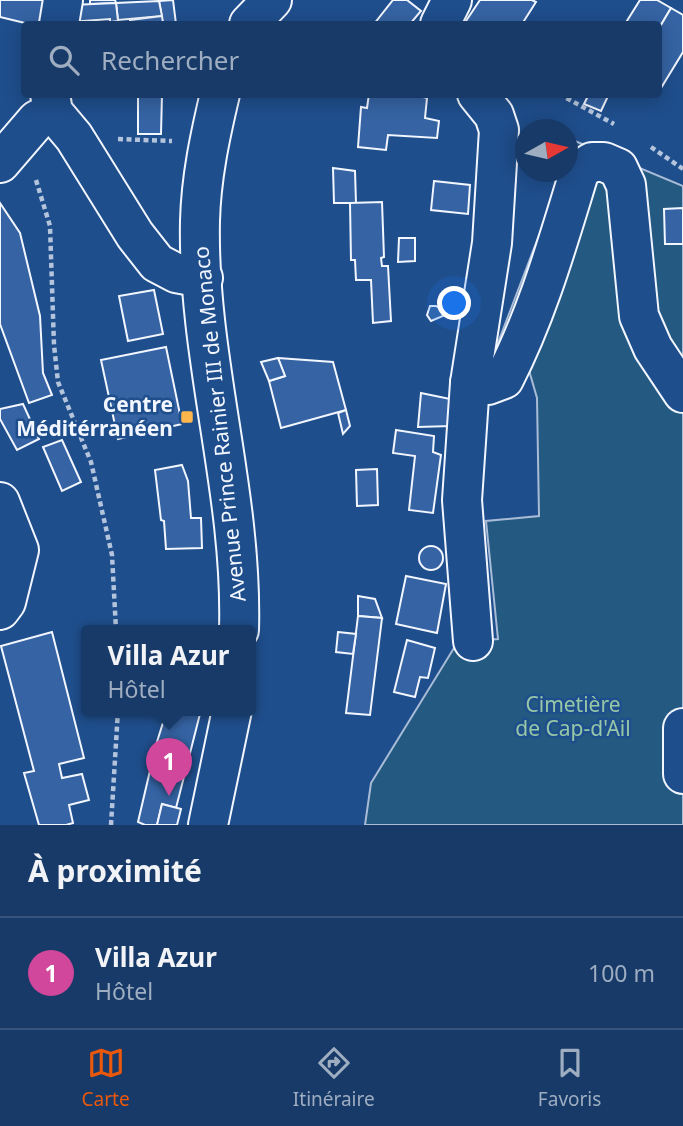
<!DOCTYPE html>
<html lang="fr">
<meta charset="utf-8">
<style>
body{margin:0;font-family:"Noto Sans",sans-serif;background:#20416f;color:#f1f3f6}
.compass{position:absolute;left:515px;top:119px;width:63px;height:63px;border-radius:50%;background:#173a69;box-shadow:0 4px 18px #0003;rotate:82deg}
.you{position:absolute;left:455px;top:304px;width:24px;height:24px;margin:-18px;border:5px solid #fff;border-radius:50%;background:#1a73e8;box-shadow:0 0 0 10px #1a73e833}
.badge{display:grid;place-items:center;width:46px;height:46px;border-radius:50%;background:#ea580c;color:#fff;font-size:23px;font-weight:700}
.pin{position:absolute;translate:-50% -58px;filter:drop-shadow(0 2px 4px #0008)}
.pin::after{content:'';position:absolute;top:37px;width:24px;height:21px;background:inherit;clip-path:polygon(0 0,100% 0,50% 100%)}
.popup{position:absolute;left:81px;top:625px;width:175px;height:91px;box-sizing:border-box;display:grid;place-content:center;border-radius:7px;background:#173a69;filter:drop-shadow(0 2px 5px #0005);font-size:23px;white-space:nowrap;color:#9eadc0}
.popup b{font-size:26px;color:#f1f3f6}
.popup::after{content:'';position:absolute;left:50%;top:100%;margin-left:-14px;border:14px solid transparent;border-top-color:#173a69}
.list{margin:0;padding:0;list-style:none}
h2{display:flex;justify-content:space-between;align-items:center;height:91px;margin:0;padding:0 28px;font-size:30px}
h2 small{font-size:23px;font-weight:400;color:#9eadc0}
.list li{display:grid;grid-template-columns:46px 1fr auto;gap:21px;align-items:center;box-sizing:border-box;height:112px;padding:0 28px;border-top:2px solid #36547d}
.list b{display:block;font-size:26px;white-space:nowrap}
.list p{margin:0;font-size:23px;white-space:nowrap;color:#9eadc0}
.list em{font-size:23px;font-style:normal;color:#9eadc0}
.icon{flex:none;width:38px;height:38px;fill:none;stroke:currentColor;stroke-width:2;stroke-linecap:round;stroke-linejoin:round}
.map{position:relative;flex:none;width:683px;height:825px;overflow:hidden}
.search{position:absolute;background:#173a69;box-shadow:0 4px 18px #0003;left:21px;right:21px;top:21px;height:77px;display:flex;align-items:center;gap:18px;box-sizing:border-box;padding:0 24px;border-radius:7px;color:#9eadc0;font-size:26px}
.sheet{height:203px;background:#173a69}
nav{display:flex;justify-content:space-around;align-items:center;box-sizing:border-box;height:98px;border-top:2px solid #36547d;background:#173a69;font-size:19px;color:#9eadc0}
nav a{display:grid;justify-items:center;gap:4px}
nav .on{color:#ea580c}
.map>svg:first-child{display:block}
.green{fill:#245a82;stroke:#a8bbd7;stroke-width:2}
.building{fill:#3563a3;stroke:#f2f6ff;stroke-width:2}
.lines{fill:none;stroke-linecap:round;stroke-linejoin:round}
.minor-casing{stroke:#f2f6ff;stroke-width:42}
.major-casing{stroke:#f2f6ff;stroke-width:42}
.path{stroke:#b3c4dc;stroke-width:4.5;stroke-dasharray:5 3.5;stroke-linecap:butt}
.minor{stroke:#1f4e8c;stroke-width:38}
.major{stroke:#1f4e8c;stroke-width:38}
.poi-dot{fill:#ffb74d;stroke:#1f4e8c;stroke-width:2.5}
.labels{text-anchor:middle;stroke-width:5;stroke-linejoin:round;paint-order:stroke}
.poi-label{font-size:21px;font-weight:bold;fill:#f2f6ff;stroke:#1f4e8c;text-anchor:end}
.street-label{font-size:21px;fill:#f2f6ff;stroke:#1f4e8c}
.park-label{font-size:21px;fill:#97c8a6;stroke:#1f4e8c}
</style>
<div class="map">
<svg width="683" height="825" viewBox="0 0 683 825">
<rect width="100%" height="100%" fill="#1f4e8c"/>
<polygon class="green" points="575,141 683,186 683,825 365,825 371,783 454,648 473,641 498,639 486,521 539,516 537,398 526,360 496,348"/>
<g class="building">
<polygon points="0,0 46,0 39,24 29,24 0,17"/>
<polygon points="90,0 115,0 116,3 90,4"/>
<polygon points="173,0 176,24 163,24 159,1"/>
<polygon points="393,0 407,0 421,11 410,24 374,24"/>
<polygon points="480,0 532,0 536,2 522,24 464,24"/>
<polygon points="640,0 657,0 671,8 658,30 658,24 625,24"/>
<polygon points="159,1 162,16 118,20 116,3"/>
<polygon points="116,3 118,21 110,22 110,19 69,22 72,5"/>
<polygon points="671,8 683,15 683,52 658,93 658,30"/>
<polygon points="162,16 163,24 130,24 130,20"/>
<polygon points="138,94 162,94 161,134 138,134"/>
<polygon points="369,94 412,94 427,98 425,118 439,121 437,138 388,135 386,150 358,147 361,107 367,108"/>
<polygon points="589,94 609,94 601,111 584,104"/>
<polygon points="333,168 355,171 356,203 334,203"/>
<polygon points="434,181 470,185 468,214 431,210"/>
<polygon points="382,202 384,257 381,258 382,266 388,266 391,321 373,323 371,280 356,280 355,260 351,260 350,203"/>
<polygon points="0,203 20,233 40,316 43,373 52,395 29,403 0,324"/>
<polygon points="683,208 683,244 665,244 664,209"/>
<polygon points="399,238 415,238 415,261 398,262"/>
<polygon points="154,290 163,334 128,341 119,296"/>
<polygon points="430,306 436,306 442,310 443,316 431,321 427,315"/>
<polygon points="166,347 182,424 118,439 101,360"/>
<polygon points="278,358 333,362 346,410 281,428 269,381 285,376"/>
<polygon points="278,358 285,376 269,381 261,362"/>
<polygon points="421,393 455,400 451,426 418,427"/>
<polygon points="23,404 39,439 17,450 0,419 0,409"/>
<polygon points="346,410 350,426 343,434 338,413"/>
<polygon points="396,430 434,436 433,452 441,455 433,513 409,510 415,456 393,453"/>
<polygon points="62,440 81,482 62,491 43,447"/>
<polygon points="182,465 188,481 191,518 201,518 202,548 166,549 164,521 161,520 155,470"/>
<polygon points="377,469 378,505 357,506 356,470"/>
<circle cx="431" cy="558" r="12"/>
<polygon points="406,576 446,584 437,633 396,624"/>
<polygon points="358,596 375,599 382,618 358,616"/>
<polygon points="358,616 382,618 370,715 346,713"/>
<polygon points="52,632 84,758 59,764 62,778 82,774 89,800 69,805 73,823 66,825 39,825 24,773 34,771 1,646"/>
<polygon points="338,632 356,634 353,654 336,652"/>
<polygon points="407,640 435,648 428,678 420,677 415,697 394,692"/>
<polygon points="167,710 201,710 176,808 162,804 157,825 145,825 138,822 156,745"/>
<polygon points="162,804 181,809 177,825 157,825"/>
</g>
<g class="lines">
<g class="minor-casing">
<g id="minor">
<polyline points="59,24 63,0"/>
<polyline points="440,24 452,0"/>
<polyline points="50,94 53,112 74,137 135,235 157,263 176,273 203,278"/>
<polyline points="0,163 37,120 53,112"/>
<path d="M470,383l18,2 16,-6c34,-66 54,-138 76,-209l12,-8h12l14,6 8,17 13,131 14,32 30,45"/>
<polyline points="0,502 19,550 6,602 0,610"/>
<polyline points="473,641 462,500 470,383 492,243 499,130 494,115 477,94"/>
<polyline points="683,728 683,774"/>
</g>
</g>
<g class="major-casing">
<g id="major">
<polyline points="249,24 272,0"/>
<path d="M220,94c-10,42 -19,84 -20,127 -3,138 43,271 39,409"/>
<polyline points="208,825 232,710"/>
</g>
</g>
<g class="path">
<polyline points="559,94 614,124"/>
<polyline points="118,139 172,141"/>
<polyline points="651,147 683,169"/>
<polyline points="36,180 50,226 54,345 58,382 91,462 112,555 116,630"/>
<polyline points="111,825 118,710"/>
</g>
<use href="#minor" class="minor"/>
<use href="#major" class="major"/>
</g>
<rect class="poi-dot" x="180" y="410" width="14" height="14" rx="3.5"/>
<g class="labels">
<g class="poi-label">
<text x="173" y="412">Centre<tspan x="173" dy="24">Méditérranéen</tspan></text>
</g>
<g class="street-label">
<text transform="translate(220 424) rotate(-96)" y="7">Avenue Prince Rainier III de Monaco</text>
</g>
<g class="park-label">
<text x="573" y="712">Cimetière<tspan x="573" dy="24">de Cap-d'Ail</tspan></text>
</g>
</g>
</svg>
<svg class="compass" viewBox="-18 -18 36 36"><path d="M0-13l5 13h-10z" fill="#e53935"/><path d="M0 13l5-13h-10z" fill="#9eadc0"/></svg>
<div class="you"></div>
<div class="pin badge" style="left:169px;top:796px;background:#d1479c">1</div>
<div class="popup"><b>Villa Azur</b>Hôtel</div>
<div class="search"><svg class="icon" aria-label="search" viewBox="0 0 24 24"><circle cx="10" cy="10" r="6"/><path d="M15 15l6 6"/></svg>Rechercher</div>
</div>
<section class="sheet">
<h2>À proximité<small></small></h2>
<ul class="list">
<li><span class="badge" style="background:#d1479c">1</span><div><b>Villa Azur</b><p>Hôtel</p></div><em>100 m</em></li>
</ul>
</section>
<nav>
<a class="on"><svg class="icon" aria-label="map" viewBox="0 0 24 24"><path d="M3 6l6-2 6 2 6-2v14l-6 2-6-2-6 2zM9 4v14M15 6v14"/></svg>Carte</a>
<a><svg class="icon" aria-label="directions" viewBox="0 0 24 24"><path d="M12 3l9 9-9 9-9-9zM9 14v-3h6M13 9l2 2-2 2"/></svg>Itinéraire</a>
<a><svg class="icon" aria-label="saved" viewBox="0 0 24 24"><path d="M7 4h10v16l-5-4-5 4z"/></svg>Favoris</a>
</nav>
